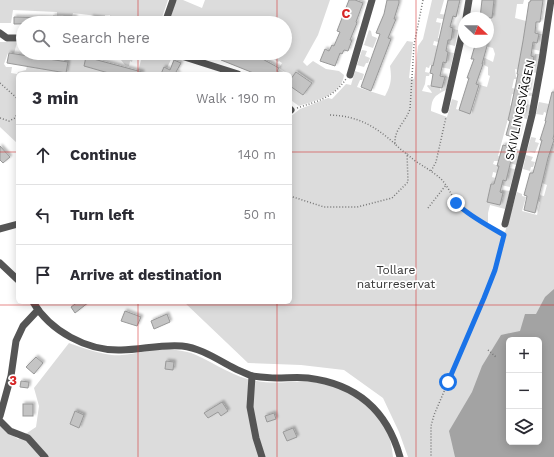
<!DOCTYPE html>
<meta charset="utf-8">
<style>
body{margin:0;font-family:"Work Sans",sans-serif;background:#f2f2f3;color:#2b2b33}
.controls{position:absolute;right:12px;bottom:12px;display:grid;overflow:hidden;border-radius:6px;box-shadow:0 2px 10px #0003}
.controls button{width:36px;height:36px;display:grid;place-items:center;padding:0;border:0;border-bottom:1px solid #e1e1e2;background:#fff;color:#2b2b33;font:20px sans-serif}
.compass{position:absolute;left:458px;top:12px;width:36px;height:36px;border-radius:50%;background:#fff;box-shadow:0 2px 10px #0003;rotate:112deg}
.stop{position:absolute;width:12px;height:12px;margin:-9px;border:3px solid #1a73e8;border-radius:50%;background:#fff}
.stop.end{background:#1a73e8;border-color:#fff;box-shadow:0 1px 4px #0008}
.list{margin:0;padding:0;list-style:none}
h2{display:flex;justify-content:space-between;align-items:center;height:52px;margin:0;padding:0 16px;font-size:17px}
h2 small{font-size:13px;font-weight:400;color:#7c7c81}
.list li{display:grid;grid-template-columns:26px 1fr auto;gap:12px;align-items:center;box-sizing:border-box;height:60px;padding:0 16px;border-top:1px solid #e1e1e2}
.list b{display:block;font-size:15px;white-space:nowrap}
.list em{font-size:13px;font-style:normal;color:#7c7c81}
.icon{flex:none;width:22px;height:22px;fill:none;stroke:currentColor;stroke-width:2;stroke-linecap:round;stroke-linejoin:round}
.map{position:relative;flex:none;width:554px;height:457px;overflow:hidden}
.search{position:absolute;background:#fff;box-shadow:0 2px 10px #0003;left:16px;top:16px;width:276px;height:44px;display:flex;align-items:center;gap:10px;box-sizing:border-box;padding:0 14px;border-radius:22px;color:#7c7c81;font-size:15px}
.panel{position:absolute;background:#fff;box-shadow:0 2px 10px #0003;left:16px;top:72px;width:276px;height:232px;border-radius:6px}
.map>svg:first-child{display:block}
.green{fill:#dcdcdc;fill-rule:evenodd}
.water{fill:#a3a3a3;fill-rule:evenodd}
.building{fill:#c4c4c4;stroke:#999;filter:url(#shadow)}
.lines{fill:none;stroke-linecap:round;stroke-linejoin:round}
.path{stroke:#777;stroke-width:1.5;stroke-dasharray:1 2;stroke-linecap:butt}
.minor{stroke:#555;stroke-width:7}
.route{stroke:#1a73e8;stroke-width:5}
.grid{fill:none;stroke:#d62828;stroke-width:1;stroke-opacity:0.55}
.labels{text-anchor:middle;stroke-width:3.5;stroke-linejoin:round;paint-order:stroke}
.street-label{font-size:12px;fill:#000;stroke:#fff}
.park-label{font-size:12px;fill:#333;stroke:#fff}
.grid-label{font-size:13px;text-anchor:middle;font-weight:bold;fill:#d62828;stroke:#fff;stroke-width:3.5;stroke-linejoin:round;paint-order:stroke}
</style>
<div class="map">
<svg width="554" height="457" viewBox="0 0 554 457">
<defs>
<filter id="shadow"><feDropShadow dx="2" dy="-2" stdDeviation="1" flood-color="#0004"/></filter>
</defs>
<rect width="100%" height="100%" fill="#fff"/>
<g class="green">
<polygon points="0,0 168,0 160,23 147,23 147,22 117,17 117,19 110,18 110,15 105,15 105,17 73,13 72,17 60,16 60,23 57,23 57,12 13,10 11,23 0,23"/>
<path d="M176,0h7l19,8 3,-8h125l-12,35 -15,27 4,4 6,-5 13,8 13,2 5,4c-2,20 -29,26 -45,31l-7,-5h-2v-11l3,-3 10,8 10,-13 -16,-11 -5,6 -2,-3h-2l-9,-6 3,-5 -3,-2 -1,1 -9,-6 -3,1 -2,2 -9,-6h30v-30h-116z"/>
<path d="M432,0h12l-4,14 8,1 -1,5 -10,-2 -1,4 5,1 -3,15 13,2 2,-11 5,1 -3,16 -21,-5 -1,4 4,1 -2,15 11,2 2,-11 6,1 -4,16 -20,-4 -1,3 -3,-1 -1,5 5,1 -1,3h-3l-1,8 -3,7 10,2 -1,-2 -4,-5 1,-1 12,3v3l2,-3 3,-12 4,1 -3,13c-12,6 -14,8 -15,21l16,6 5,-18 6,2 -2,8 15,5 9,-29 7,2 3,-11 -2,-1v-8l-4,-2 -1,-8 10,5 2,-8 -2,-6 -8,-2 1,-4h2l2,-15 -2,-1v-4l3,-2 3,-20h30l-1,4h-6l-2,14 11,3 -3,20 14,2 2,-9h4l-2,17 -19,-4 -3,18 13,3 3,-14h5l-3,19 -22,-4 1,8 2,1 -1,1h-3l-2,9 20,5v3l-20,-2 -2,11 1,1 -1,5 13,3 3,-10 5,1 -4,14 -18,-4 -11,41 13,4 3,-12 6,2 -4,15 -17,-6 -1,2h-4l-1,3 6,2 -2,7 -4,-1 -1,5 14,4 3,-13 6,1 -5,18 -18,-4 -5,18 14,-8 1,-3 8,1 -5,18 -15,-4 -2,8v11l17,8 12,-40 5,2v2l4,1 -4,14 15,4 3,-13 -3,-1 2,-6 5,1 3,-11 -5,-2 9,-36 3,-4v314h-146l-9,-25 -16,-34 -39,-28 -43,-5 -53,-2 -64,-61h106v-185l10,-8 28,-11 4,1 14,-15 5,1 4,-14 9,3 -2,6h-2l-3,7 28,9c6,-11 7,-17 5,-30l17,-25 6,1 -4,36 5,1 4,-33 5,-7zM509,340h30v102h-30z"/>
<polygon points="369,30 371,31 372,36 377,38 373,48 364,45"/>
<polygon points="0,42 17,42 14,54 8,53 4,64 6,67 12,67 11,73 17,74 18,72 26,70 27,66 66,73 68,63 64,62 65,53 92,53 90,58 86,57 84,66 112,74 18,74 18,144 0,127"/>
<polygon points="362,50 367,51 365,56 370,58 368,63 366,63 364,67 357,65"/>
<polygon points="122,53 134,53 132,62 130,61 129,66 125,65 121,60"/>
<polygon points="143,53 153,53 172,57 167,68 164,67 161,74 143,74 143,73 138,71"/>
<polygon points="539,102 549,104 547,113 544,112 543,115 536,114"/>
<polygon points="531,137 536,138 535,142 539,143 535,153 527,151"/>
<polygon points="526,155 533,157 531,161 535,162 533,167 531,167 530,171 523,169"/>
<path d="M69,343c13,5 39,14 53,12 17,-1 35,-9 54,-5 6,1 14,2 20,5 20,9 39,23 61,26 19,4 38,-1 57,1 29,2 63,25 74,51 3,8 4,16 5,24h-393v-31l18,13 18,-12 3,-21 -5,-18z"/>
</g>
<path class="water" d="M554,289v168h-99l-6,-26 23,-39 10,-26 19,-31 19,-4 5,-17h11l9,-17zM509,340h30v102h-30z"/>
<g class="building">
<polygon points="349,0 355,0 363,3 356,22 357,23 350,40 352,40 348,51 344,50 342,54 340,53 335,66 320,61 325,49 329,51 332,45 334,46 340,32 337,31"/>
<polygon points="387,0 399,0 399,3 394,19 396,19 388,38 391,39 371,91 361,87 380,34 376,33 384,14"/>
<polygon points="448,0 460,0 456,17 453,16 450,27 453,28 451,40 448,40 446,51 448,52 446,63 443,62 440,76 445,77 442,88 431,86 433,74 430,73 432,65 433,66"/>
<polygon points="482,0 494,0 492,18 480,18"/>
<polygon points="531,0 543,0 540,22 536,22 535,33 539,34 537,43 533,42 531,56 534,57 532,68 529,67 527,80 530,81 528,92 524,91 522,102 526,103 523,115 520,114 516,125 520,126 517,138 506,135 510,121 508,120 510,112 518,74 517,74 523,41 529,2 530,2"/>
<polygon points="53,16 75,17 75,23 14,24 14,17 53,18"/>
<polygon points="91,17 108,19 108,23 91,23"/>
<polygon points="476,42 487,42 487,46 482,64 483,64 476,84 479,85 470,114 459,110 469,78 467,78 474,59 471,59"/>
<polygon points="9,53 68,62 66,73 7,63"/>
<polygon points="223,53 244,53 256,58 257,56 279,68 277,71 282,74 256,74 221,60"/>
<polygon points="86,57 142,72 142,74 112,74 84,66"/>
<polygon points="174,60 181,63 176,72 179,74 161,74 164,67 170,70"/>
<polygon points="296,72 312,83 303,95 290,86 290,80"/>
<polygon points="552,92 554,92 554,134 553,139 554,140 548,158 535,213 524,210 527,196 524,195 530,173 533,173 542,140 540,140 546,121 545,121"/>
<polygon points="503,145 514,148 506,181 503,180 500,192 503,193 500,205 487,202 491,184 494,184 497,173 499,166 497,166"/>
<polygon points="0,146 10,157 3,163 0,160"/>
<polygon points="78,302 89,302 75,313 71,307"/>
<polygon points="125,311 141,317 137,326 121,321"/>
<polygon points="167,314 170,322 154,329 151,321"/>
<polygon points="36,357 43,363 34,374 26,367"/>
<polygon points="166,361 174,362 173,370 165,369"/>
<polygon points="21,381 29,382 28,388 20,387"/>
<polygon points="222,402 228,411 221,416 218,412 208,418 204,413"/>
<rect x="23" y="404" width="10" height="12"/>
<polygon points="75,411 84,415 79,428 70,424"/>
<polygon points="274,413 276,419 267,422 265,416"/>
<polygon points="293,428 297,437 287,441 283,432"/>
</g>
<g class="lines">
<g class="path">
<path d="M423,0l-9,45 -4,64c-5,14 -16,20 -15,35 6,6 13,11 19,16 10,7 20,12 28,20 8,9 11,20 19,28l42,27 -8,35 -11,28 -50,117 -3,11v31"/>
<polyline points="0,83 18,99"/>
<path d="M297,108c21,-7 36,-10 49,-29"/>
<polyline points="18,112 18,118"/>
<path d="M330,115c28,1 45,11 65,29"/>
<polyline points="0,118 9,121 15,118 17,114"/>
<polyline points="431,171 436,162 446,117"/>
<polyline points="290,196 324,207 357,207 392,198 408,182 407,153"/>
<polyline points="428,208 446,185"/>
<polyline points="488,350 496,357"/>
</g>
<g class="minor">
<polyline points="466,18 469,0"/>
<polyline points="165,23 173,0"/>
<polyline points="0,33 7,38 23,38"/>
<polyline points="172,53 238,74"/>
<polyline points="350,75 372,0"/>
<polyline points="290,109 291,110"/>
<polyline points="445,110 464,26"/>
<polyline points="505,224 532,115 542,60 551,0"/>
<polyline points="0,229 18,224"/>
<polyline points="0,263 18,280"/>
<path d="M33,302c17,29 54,49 88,48 20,0 40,-6 61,-4 18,2 33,12 48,20 7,4 15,7 22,10l-2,31 6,31 6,19"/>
<path d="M252,376c8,1 17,2 25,2 10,0 21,-1 31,0 49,6 79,32 92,79"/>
<polyline points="0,416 11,376 16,341 23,326 38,310"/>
<polyline points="0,421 10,431 28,438 45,457"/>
</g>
</g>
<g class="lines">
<path class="route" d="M448,382l36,-84 11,-28 9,-35c-17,-10 -35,-19 -48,-32"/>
</g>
<path class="grid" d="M138,0v23M277,0v23M416,0v457M138,53v21M277,53v21M0,152h18M290,152h264M138,302v155M277,302v155M0,305h554"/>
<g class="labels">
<g class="street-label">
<text transform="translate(520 110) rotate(-78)" y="4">SKIVLINGSVÄGEN</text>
</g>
<g class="park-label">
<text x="396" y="274">Tollare<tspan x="396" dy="14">naturreservat</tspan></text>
</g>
</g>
<g class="grid-label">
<text x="346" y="18">C</text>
<text x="13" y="385">3</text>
</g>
</svg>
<div class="controls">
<button>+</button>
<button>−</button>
<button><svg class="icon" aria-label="layers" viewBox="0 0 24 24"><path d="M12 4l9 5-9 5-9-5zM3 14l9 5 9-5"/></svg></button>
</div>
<svg class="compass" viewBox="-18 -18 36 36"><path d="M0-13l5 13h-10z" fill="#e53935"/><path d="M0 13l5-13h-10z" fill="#7c7c81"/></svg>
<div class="stop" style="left:448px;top:382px"></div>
<div class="stop end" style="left:456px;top:203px"></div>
<div class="search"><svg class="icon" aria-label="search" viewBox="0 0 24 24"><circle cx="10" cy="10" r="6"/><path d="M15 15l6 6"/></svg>Search here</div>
<section class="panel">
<h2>3 min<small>Walk · 190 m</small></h2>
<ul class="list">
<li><svg class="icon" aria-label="ahead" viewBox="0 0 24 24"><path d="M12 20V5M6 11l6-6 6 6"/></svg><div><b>Continue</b></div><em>140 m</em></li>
<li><svg class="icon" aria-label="left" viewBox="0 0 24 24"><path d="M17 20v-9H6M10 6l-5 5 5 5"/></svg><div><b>Turn left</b></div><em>50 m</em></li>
<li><svg class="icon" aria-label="arrive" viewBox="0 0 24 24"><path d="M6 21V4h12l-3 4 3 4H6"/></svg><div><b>Arrive at destination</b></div></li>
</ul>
</section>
</div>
